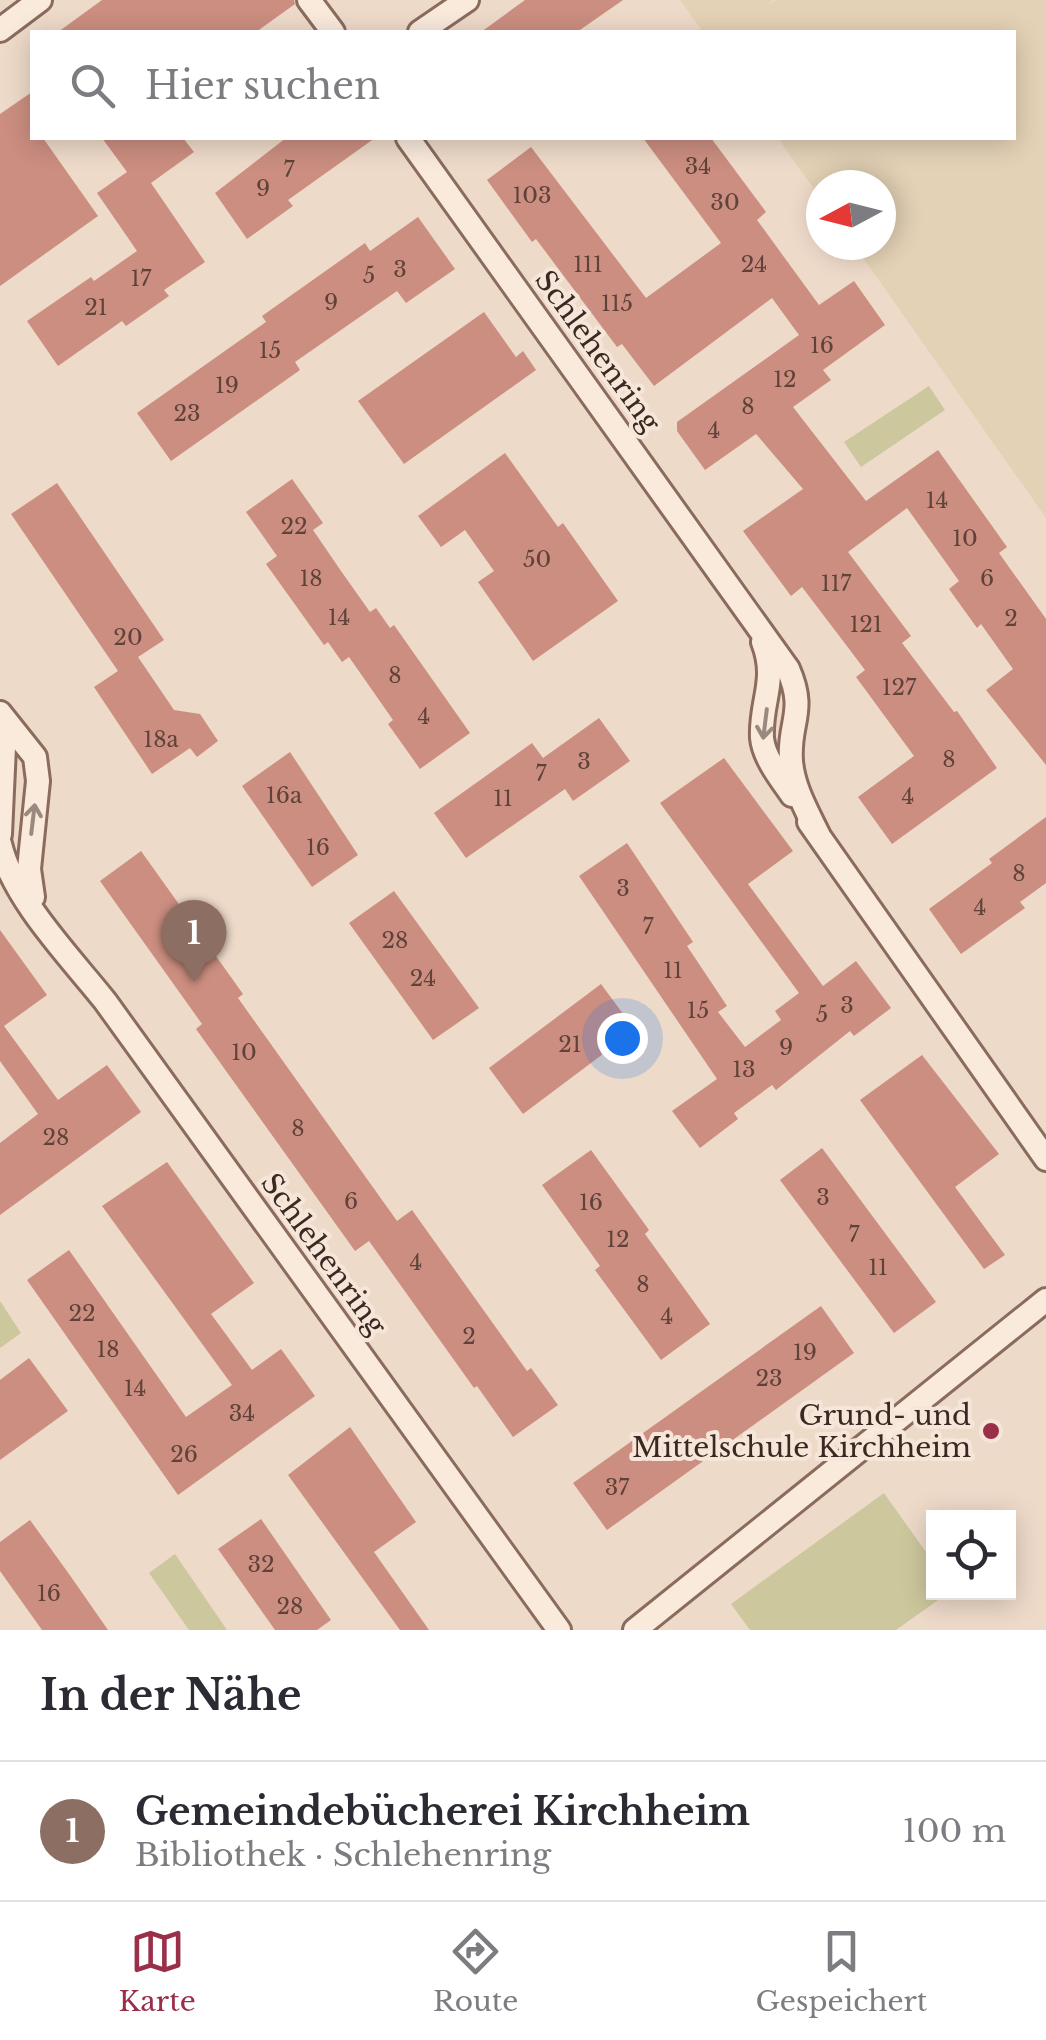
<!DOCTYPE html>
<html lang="de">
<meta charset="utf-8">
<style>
body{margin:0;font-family:"Libre Baskerville",serif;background:#f7f7f7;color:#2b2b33}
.controls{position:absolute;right:30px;bottom:30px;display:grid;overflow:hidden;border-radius:0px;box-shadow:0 5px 25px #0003}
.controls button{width:90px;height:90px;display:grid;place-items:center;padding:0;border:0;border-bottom:2px solid #e1e1e2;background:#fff;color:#2b2b33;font:50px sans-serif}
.compass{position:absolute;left:806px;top:170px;width:90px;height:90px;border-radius:50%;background:#fff;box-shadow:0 5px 25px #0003;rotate:263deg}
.you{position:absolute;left:622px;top:1038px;width:35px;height:35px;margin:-25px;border:8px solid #fff;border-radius:50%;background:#1a73e8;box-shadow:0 0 0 15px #1a73e833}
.badge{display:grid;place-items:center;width:65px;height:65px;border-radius:50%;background:#992f48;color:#fff;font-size:32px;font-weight:700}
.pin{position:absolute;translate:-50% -82px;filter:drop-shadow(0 2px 5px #0008)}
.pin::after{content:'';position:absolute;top:52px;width:35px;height:30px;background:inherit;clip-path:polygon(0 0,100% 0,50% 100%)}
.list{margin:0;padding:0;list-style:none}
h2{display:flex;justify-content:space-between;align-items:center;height:130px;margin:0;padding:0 40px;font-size:42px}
h2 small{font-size:32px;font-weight:400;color:#7c7c81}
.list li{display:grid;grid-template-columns:65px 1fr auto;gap:30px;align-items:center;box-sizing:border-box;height:140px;padding:0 40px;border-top:2px solid #e1e1e2}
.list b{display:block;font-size:38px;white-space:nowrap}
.list p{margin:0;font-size:32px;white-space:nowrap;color:#7c7c81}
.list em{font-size:32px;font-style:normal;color:#7c7c81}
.icon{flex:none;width:55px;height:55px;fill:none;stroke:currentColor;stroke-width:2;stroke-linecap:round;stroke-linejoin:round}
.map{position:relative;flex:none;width:1046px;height:1630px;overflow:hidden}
.search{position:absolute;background:#fff;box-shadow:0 5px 25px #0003;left:30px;right:30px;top:30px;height:110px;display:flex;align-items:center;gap:25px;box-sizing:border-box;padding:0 35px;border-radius:0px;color:#7c7c81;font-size:38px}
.sheet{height:270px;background:#fff}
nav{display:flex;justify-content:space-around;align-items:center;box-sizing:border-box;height:140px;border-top:2px solid #e1e1e2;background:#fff;font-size:28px;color:#7c7c81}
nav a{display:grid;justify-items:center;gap:5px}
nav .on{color:#992f48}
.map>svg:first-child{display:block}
.farmland{fill:#e4d2b6}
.green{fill:#cdc79d}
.building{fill:#cb8e80}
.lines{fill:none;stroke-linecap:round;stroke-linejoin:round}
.minor-casing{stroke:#8a6b5e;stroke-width:28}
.minor{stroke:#f9eadc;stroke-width:22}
.oneway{stroke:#9a897e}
.poi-dot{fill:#992f48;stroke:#f6e6d9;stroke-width:4}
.labels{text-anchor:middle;stroke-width:8;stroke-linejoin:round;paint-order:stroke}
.number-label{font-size:22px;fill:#5f4239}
.street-label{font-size:28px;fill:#3b2821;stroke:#f6e6d9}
.poi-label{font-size:28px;fill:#3b2821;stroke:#f6e6d9;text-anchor:end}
</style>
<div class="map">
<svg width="1046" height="1630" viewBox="0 0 1046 1630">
<rect width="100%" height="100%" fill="#eedac9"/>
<polygon class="farmland" points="680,0 773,0 768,5 776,0 1046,0 1046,518 854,245 881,245 881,185 821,185 821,199 778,138 1014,138 1014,32 703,32"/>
<g class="green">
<polygon points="929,386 945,410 861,467 844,442"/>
<polygon points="0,1301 21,1333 0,1348"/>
<polygon points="884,1493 933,1562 934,1592 948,1593 896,1630 750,1630 731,1604"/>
<polygon points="175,1554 227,1630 189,1630 149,1573"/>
</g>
<g class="building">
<polygon points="102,0 294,0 295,4 256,32 58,32"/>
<polygon points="525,0 623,0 577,32 481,32"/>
<polygon points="32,92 32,138 43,138 98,216 0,286 0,114"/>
<polygon points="102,138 183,138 194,152 151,183 205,262 164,290 169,296 126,326 122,321 58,366 27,321 91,277 94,281 137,251 97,193 127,172"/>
<polygon points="286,138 375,138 288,200 293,206 247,239 215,193"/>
<polygon points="643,138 711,138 766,212 757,220 819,305 854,281 885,325 823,370 831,380 793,407 866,501 938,450 1007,547 999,553 1046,619 1046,765 986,690 1013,669 981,624 977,628 949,589 959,581 907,508 848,552 911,636 902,643 954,712 957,711 997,768 892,844 858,797 914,756 856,677 865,670 837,633 802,587 791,596 743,531 803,489 756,434 705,470 677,431 677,422 799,335 772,298 654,386 622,344 617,347 536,239 532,242 487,180 531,147 646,298 721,243"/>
<polygon points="418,217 455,269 406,303 397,291 295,362 300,370 171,461 137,413 266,322 262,316 365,243 370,251"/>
<polygon points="484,312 516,357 523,351 536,370 404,464 358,401"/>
<polygon points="505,453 558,527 563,523 618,601 533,661 478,582 494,571 465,530 441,547 418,516"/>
<polygon points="292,479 323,523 313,530 341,571 370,612 376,608 390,628 394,625 470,733 420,769 388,724 393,720 349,657 342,662 328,642 324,645 266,564 277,556 246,512"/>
<polygon points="57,483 164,640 138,657 174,710 200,714 218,741 197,757 190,748 152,774 94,687 118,671 11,514"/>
<polygon points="599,718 630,761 573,801 565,789 466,858 434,813 532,743 543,758"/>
<polygon points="290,752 358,855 312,887 242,786"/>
<polygon points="724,758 793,851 748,884 823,986 856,961 891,1008 854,1036 850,1031 776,1090 772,1085 734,1113 738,1119 700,1148 672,1111 717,1079 579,876 627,843 693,942 687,946 727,1006 718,1012 745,1047 781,1020 775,1011 799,993 660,803"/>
<polygon points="1046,817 1046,883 1020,902 1025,908 961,954 929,909 992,863 989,859"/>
<polygon points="141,851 243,994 238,998 397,1221 412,1210 527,1371 531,1368 558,1405 513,1437 477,1386 474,1388 369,1241 355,1251 196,1029 202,1024 100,881"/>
<polygon points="394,891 479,1008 433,1040 349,923"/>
<polygon points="0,930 47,995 4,1026 58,1100 107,1065 141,1112 0,1215 0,1143 38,1114 0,1061"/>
<polygon points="601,984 635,1030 523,1114 489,1068"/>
<polygon points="922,1055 999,1154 955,1187 1005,1255 984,1269 860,1100"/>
<polygon points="822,1148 936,1302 894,1333 780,1180"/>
<polygon points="591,1150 649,1230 645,1234 710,1324 661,1360 595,1270 600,1266 542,1185"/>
<polygon points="167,1162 254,1283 211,1314 252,1370 281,1349 315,1396 178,1495 27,1280 69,1250 186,1417 232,1385 102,1206"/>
<polygon points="821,1306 854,1353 607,1530 573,1483"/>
<polygon points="29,1358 68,1411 0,1460 0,1380"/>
<polygon points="350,1427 416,1522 374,1552 429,1630 400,1630 288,1475"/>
<polygon points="261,1519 331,1620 317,1630 275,1630 218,1549"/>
<polygon points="30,1520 69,1574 108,1630 42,1630 0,1571 0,1542"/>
</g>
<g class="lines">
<g class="minor-casing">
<g id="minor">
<polyline points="309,0 333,32"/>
<polyline points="0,30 40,0"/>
<polyline points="420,32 467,0"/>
<path d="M408,138l380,531c19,43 0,53 3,92 2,26 16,50 27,73"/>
<path d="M763,642c15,39 -3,59 -1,96 2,20 19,41 30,57"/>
<polyline points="0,713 35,757 38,781 29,869 33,897"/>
<polyline points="0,729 4,747 0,834"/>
<polyline points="809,822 1046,1159"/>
<path d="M0,844c13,55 70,113 105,157l454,629"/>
<polyline points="635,1630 1046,1300"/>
</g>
</g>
<use href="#minor" class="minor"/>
</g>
<defs><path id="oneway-shaft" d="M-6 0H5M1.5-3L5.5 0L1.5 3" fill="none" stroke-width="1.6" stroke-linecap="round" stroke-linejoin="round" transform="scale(2.5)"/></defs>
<g class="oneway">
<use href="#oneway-shaft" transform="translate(765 724) rotate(97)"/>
<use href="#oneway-shaft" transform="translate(33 819) rotate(-83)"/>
</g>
<circle class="poi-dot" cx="991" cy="1431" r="10"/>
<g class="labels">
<g class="number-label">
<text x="698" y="174">34</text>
<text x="289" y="177">7</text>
<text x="263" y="196">9</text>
<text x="532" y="203">103</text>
<text x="725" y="210">30</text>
<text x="588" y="272">111</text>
<text x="754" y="272">24</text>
<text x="400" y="277">3</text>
<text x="369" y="283">5</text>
<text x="141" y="286">17</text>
<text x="331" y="310">9</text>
<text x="617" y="311">115</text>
<text x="96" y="315">21</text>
<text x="822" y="353">16</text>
<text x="270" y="358">15</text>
<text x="785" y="387">12</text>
<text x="227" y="393">19</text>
<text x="748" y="414">8</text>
<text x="187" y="421">23</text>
<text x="714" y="438">4</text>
<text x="937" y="508">14</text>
<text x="294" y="534">22</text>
<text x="965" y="546">10</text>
<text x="537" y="567">50</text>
<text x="311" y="586">18</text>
<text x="987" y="586">6</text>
<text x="836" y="591">117</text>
<text x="339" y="625">14</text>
<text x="1011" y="626">2</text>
<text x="866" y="632">121</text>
<text x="128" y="645">20</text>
<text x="395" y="683">8</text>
<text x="899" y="695">127</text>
<text x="424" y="724">4</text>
<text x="161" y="747">18a</text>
<text x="949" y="767">8</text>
<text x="584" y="769">3</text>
<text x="541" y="781">7</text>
<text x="284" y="803">16a</text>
<text x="908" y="804">4</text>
<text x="503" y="806">11</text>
<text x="318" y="855">16</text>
<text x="1019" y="881">8</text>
<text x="623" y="896">3</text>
<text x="980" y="915">4</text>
<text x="648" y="934">7</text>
<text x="395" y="948">28</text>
<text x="673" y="978">11</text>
<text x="423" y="986">24</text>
<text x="847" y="1013">3</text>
<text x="698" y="1018">15</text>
<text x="822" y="1022">5</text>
<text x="570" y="1052">21</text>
<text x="786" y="1055">9</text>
<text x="244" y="1060">10</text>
<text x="744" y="1077">13</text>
<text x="298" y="1136">8</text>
<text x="56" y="1145">28</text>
<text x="823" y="1205">3</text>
<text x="351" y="1209">6</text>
<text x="591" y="1210">16</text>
<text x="854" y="1242">7</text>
<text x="618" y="1247">12</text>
<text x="416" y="1270">4</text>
<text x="878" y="1275">11</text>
<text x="643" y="1292">8</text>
<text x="82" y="1321">22</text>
<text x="667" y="1324">4</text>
<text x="469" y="1344">2</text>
<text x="108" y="1357">18</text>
<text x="805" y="1360">19</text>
<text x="769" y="1386">23</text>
<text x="135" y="1396">14</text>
<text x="242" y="1421">34</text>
<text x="184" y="1462">26</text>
<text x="617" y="1495">37</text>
<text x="261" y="1572">32</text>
<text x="49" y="1601">16</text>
<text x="290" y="1614">28</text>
</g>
<g class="street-label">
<text transform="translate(598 351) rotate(54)" y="10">Schlehenring</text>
<text transform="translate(324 1254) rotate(54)" y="10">Schlehenring</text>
</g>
<g class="poi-label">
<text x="971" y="1425">Grund- und<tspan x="971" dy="32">Mittelschule Kirchheim</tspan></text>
</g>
</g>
</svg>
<div class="controls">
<button><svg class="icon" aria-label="locate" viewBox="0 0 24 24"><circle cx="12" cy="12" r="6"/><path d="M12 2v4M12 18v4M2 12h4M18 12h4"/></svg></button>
</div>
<svg class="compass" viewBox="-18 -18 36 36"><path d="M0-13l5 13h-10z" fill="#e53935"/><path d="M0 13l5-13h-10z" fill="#7c7c81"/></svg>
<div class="you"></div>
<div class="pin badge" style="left:194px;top:982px;background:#8d6e63">1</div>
<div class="search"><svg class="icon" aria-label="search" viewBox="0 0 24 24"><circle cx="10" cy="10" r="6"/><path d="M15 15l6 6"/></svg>Hier suchen</div>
</div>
<section class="sheet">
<h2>In der Nähe<small></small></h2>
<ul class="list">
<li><span class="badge" style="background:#8d6e63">1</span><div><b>Gemeindebücherei Kirchheim</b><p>Bibliothek · Schlehenring</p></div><em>100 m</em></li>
</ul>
</section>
<nav>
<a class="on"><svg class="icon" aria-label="map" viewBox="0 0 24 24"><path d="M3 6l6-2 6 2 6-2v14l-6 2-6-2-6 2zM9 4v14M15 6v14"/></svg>Karte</a>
<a><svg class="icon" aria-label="directions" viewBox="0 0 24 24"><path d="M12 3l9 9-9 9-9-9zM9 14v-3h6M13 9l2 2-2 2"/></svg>Route</a>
<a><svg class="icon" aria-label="saved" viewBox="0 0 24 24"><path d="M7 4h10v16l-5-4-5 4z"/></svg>Gespeichert</a>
</nav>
